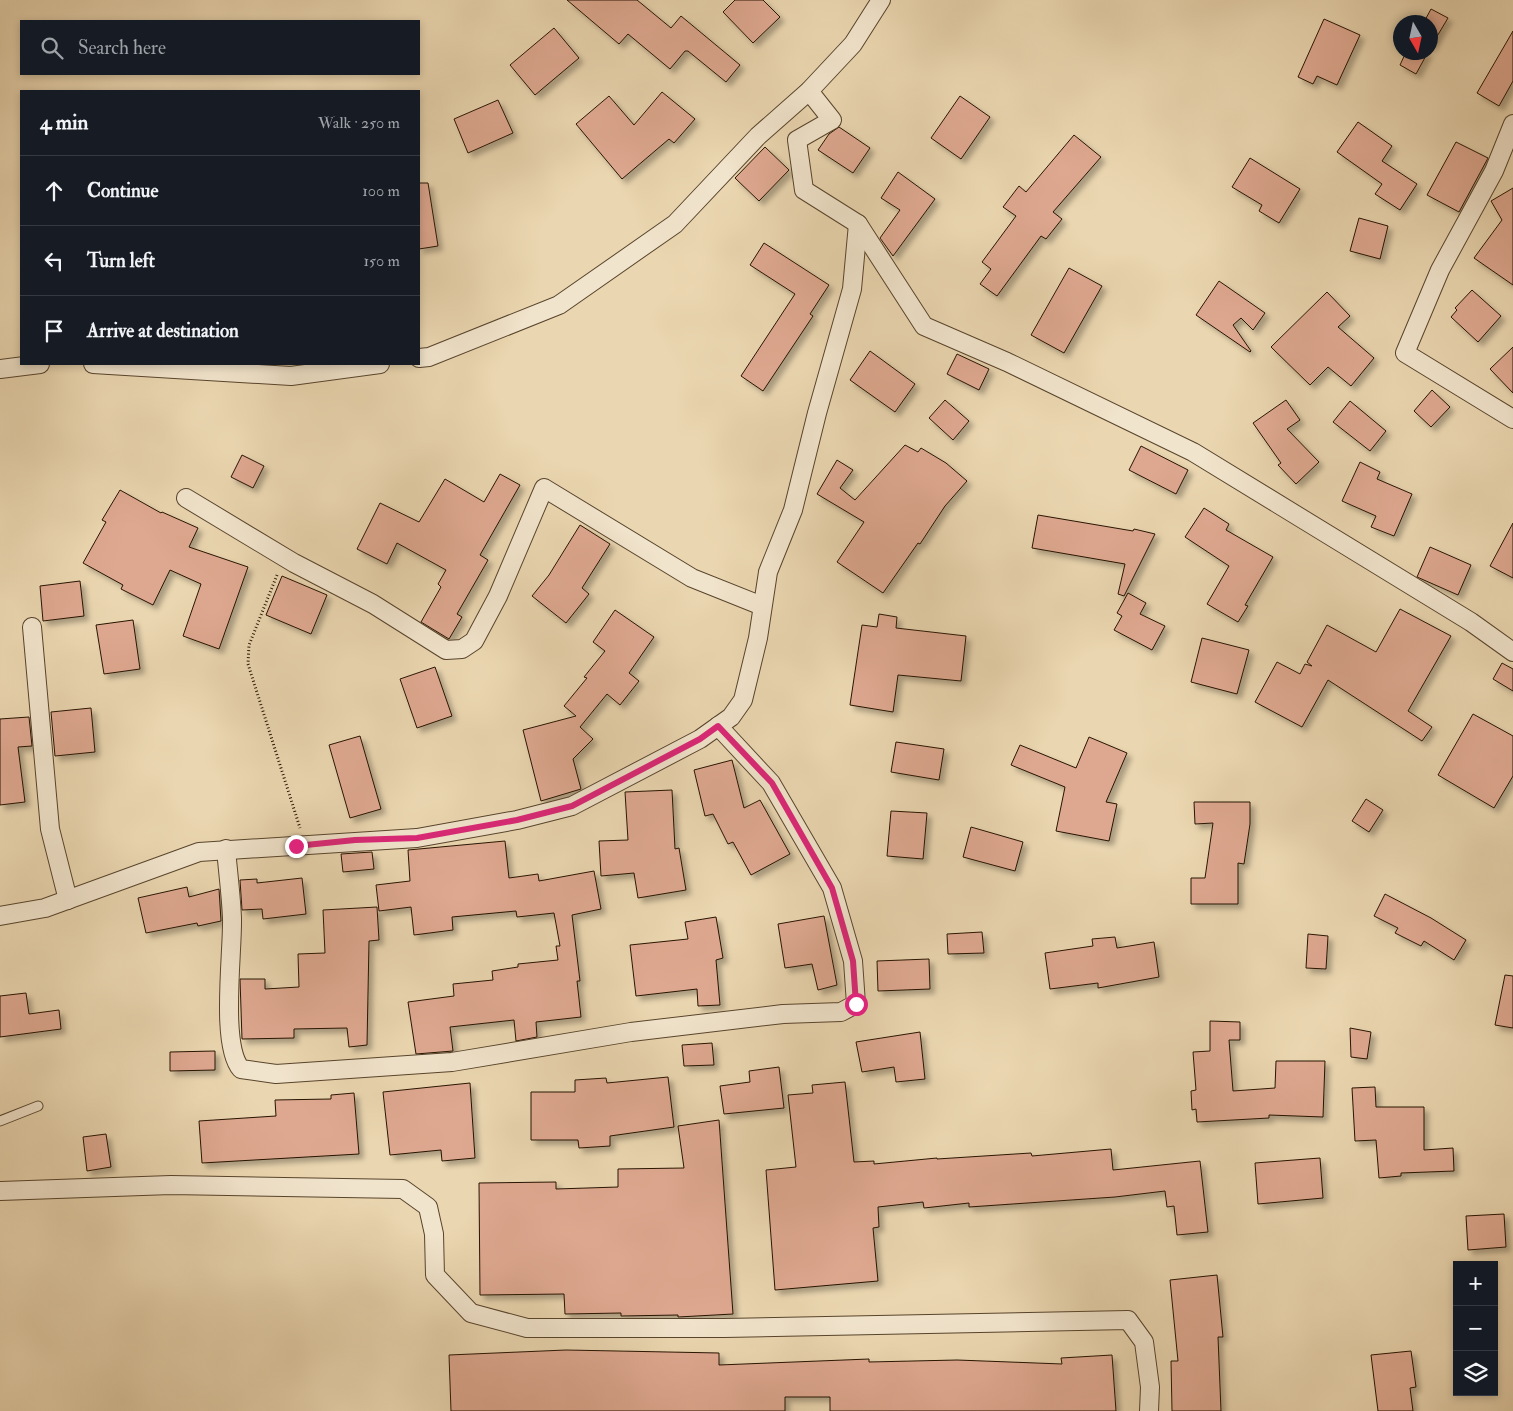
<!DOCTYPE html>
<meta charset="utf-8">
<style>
body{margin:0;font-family:"IM FELL Double Pica",serif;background:#20242c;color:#f1f3f6}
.controls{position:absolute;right:15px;bottom:15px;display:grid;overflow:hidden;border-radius:0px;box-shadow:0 2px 8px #0003}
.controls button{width:45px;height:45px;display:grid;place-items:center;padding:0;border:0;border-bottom:1px solid #363941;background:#171b24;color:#f1f3f6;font:25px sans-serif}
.compass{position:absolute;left:1393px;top:15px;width:45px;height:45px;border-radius:50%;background:#171b24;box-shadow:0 2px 8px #0003;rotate:171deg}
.stop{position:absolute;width:15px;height:15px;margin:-11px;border:4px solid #db2777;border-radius:50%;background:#fff}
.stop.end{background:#db2777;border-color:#fff;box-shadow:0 1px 5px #0008}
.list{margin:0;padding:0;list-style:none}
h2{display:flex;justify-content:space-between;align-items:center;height:65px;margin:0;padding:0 20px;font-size:21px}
h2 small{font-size:16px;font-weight:400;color:#9ea1a6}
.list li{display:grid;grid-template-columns:32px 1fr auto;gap:15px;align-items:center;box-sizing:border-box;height:70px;padding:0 20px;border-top:1px solid #363941}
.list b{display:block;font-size:19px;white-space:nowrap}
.list em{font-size:16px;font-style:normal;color:#9ea1a6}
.icon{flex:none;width:28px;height:28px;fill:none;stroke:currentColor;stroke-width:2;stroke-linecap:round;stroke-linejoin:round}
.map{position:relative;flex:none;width:1513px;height:1411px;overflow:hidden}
.search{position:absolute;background:#171b24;box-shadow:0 2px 8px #0003;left:20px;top:20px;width:400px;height:55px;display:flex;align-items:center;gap:12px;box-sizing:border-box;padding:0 18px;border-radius:0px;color:#9ea1a6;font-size:19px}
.panel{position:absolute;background:#171b24;box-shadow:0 2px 8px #0003;left:20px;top:90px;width:400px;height:275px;border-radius:0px}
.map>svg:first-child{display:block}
.building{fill:#dea890;stroke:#271300;filter:url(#shadow)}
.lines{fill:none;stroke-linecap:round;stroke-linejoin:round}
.lane-casing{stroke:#58442c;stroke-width:11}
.street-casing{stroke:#58442c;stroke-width:20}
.path{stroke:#271300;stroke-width:3;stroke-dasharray:1 2.5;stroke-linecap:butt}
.lane{stroke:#f1e4cc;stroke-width:9}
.street{stroke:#f1e4cc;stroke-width:18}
.route{stroke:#db2777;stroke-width:6}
</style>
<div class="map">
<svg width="1513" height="1411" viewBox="0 0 1513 1411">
<defs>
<filter id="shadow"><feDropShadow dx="4.5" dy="4.5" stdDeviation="2.5" flood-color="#0004"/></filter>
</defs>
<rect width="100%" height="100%" fill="#ead6b0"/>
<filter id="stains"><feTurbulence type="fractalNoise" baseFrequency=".004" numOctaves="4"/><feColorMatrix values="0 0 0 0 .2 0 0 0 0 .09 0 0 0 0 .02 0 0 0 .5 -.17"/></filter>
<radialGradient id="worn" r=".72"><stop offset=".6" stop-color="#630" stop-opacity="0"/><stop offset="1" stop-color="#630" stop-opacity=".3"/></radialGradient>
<g class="building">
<polygon points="567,0 637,0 671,28 681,16 740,65 726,82 688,51 685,51 670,69 628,34 619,44"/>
<polygon points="735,0 763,0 780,17 753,43 723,12"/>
<polygon points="1431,9 1448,18 1430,48 1430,22 1424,22"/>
<polygon points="1324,19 1360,35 1337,85 1317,76 1313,84 1298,77"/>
<polygon points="554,28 579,58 535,95 510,65"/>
<polygon points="1513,31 1513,81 1499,106 1477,93"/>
<polygon points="1406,52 1428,52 1416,74 1400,65"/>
<polygon points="662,92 695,119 674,143 669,139 622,179 576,124 609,96 634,125"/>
<polygon points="960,96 990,117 961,159 931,138"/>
<polygon points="498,100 513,133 468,153 454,119"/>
<polygon points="1358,122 1392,146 1382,161 1417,184 1400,210 1375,194 1382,184 1337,152"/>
<polygon points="839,127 870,148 853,173 818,150 829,134"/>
<polygon points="1074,135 1101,157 1053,212 1062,219 1046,239 1041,236 997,296 980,284 991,269 982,262 1016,216 1003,207 1019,186 1026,192"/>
<polygon points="1456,142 1488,158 1459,212 1427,195"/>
<polygon points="765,147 789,170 759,201 735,178"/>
<polygon points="1250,158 1300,189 1279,223 1259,211 1262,205 1232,187"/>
<polygon points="898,172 935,199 893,256 880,238 900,210 881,198"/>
<polygon points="419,183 428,183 438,246 419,249"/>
<polygon points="1513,188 1513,285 1474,258 1502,220 1491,201"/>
<polygon points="1359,218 1388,226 1380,259 1350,251"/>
<polygon points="764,243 829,285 810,314 813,316 763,391 741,376 795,294 750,265"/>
<polygon points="1069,268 1102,286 1064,353 1031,335"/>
<polygon points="1219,281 1265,313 1253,330 1241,318 1233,325 1251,351 1250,352 1196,315"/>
<polygon points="1472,290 1501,316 1478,342 1451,317 1457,310 1455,308"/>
<polygon points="1327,292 1350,316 1338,327 1374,358 1351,386 1328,367 1310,385 1271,347"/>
<polygon points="1513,347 1513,393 1490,369"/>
<polygon points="870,351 915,384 895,412 850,380"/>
<polygon points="957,354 989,369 979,390 947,374"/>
<polygon points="1432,390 1450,407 1431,427 1414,411"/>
<polygon points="945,400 969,421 953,440 929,418"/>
<polygon points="1286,400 1300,420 1287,429 1319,462 1296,484 1278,465 1281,463 1253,423"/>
<polygon points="1350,401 1386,431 1370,451 1333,422"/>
<polygon points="905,445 918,452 921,448 946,463 967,481 945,506 920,544 918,543 883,593 837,562 864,522 817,494 837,460 853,470 840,488 855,500"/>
<polygon points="1141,446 1188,470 1176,494 1129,470"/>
<polygon points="242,455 264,466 253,488 231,477"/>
<polygon points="1360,462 1380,472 1377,479 1412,494 1394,536 1371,527 1376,516 1342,501"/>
<polygon points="500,474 520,485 480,555 488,560 457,614 462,617 449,639 421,622 441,587 438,584 446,570 397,543 387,564 357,549 380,503 419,522 445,479 484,502"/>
<polygon points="120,490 161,513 162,512 198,528 189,547 248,567 219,649 183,636 201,584 170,570 153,605 121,589 123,585 83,563 106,522 102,520"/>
<polygon points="1204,508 1229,524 1226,530 1273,557 1245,605 1248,606 1238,622 1207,604 1229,566 1185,537"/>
<polygon points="1038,515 1133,531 1134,529 1155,534 1124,596 1118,594 1125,564 1032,548"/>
<polygon points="1513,523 1513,578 1490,566"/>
<polygon points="580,525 610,544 582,588 589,594 566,623 532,596 549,575"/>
<polygon points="1430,547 1471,565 1458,595 1417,577"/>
<polygon points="282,576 327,595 311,634 266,615"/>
<polygon points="80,581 84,616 43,621 40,586"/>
<polygon points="1128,593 1146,603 1140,614 1165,626 1152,650 1114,630 1122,616 1117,613"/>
<polygon points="1400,609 1451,636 1408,711 1432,727 1422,741 1328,680 1302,727 1255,702 1277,662 1300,674 1305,664 1312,666 1307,662 1327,625 1376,652"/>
<polygon points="615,610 654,637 629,673 639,681 620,705 607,694 580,727 593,739 573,759 581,789 541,801 523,730 576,716 564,706 587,678 584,677 605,651 593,642"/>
<polygon points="879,614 897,617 896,628 966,636 961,681 898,675 893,712 850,705 862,625 877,627"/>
<polygon points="133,620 140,669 104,674 96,625"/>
<polygon points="1202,638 1249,650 1237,694 1191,682"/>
<polygon points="1502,663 1513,669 1513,691 1493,679"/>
<polygon points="435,667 452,716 417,728 400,679"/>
<polygon points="91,708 95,752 55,756 51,712"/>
<polygon points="1473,714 1513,736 1513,776 1494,808 1438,775"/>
<polygon points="29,717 32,746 18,747 25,802 0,805 0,719"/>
<polygon points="360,736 381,809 350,818 329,745"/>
<polygon points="1089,737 1127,753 1106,802 1117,804 1109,841 1056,831 1065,787 1011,765 1020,745 1076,768"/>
<polygon points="896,742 944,749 939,780 891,772"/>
<polygon points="732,760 744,808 760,800 790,854 751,875 733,842 728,844 713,814 705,816 694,770"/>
<polygon points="672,790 675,849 679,848 686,890 638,898 634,873 601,876 599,841 628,840 625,792"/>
<polygon points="1366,799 1383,810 1369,832 1352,821"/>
<polygon points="1194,802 1250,802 1250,824 1244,864 1238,863 1238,904 1191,904 1191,878 1205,878 1213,823 1195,824"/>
<polygon points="891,811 927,813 923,859 887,856"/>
<polygon points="971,827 1023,842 1015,871 963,857"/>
<polygon points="505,841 509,878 538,874 539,881 594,871 601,909 572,915 580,981 577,981 581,1017 536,1022 537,1037 516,1041 514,1020 450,1027 453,1051 416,1054 408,1002 454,996 453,984 493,980 492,971 518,967 518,964 558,960 556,946 560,946 554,913 517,917 516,911 452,917 453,930 414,935 411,907 379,911 376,885 410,881 408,850"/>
<polygon points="372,852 374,869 343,872 341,854"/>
<polygon points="302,878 306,914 263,919 262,909 242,910 240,880 257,879 257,883"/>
<polygon points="187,887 189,897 219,889 221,921 198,926 197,923 146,933 138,898"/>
<polygon points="1385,894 1431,918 1466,940 1454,960 1424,941 1421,946 1395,933 1398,928 1374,916"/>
<polygon points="377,907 379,940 369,941 367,1045 349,1047 347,1028 294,1029 294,1038 242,1039 240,979 265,979 265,989 299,987 298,954 325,953 323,910"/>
<polygon points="824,916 837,985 818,990 812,964 785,968 778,924"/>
<polygon points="716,917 723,958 716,960 720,1005 698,1006 697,989 636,996 630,945 688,939 685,922"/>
<polygon points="982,932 984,953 948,954 947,934"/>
<polygon points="1308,934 1328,936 1326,969 1306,968"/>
<polygon points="1115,937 1117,948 1154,942 1159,977 1098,988 1098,983 1050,989 1045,953 1093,946 1092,939"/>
<polygon points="929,959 930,989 878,991 877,961"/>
<polygon points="1505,975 1513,976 1513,1028 1495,1025"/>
<polygon points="26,993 29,1014 59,1010 61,1029 0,1037 0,996"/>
<polygon points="1210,1021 1240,1022 1240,1040 1229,1040 1233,1091 1275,1088 1276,1061 1325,1061 1323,1117 1269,1115 1269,1118 1197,1122 1196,1109 1192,1110 1191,1091 1196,1090 1193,1052 1210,1051"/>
<polygon points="1350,1028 1371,1032 1367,1059 1351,1057"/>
<polygon points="920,1032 925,1079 896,1082 894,1067 862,1072 856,1042"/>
<polygon points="712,1043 714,1065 684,1066 682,1045"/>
<polygon points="215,1051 215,1070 170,1071 170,1052"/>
<polygon points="779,1067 784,1108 724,1114 720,1086 750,1082 749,1071"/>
<polygon points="668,1077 674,1127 610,1136 610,1146 579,1148 578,1140 531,1140 531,1092 575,1092 575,1080 606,1078 607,1083"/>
<polygon points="845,1082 854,1162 874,1161 874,1164 937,1158 937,1159 1031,1153 1032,1156 1111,1149 1113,1170 1200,1161 1208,1232 1177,1235 1174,1206 1167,1207 1165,1191 1115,1197 969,1207 969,1203 924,1208 923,1202 878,1207 879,1227 873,1228 878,1281 775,1290 766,1170 796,1167 788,1095 813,1093 812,1085"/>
<polygon points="470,1083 475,1158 442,1161 441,1150 390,1155 383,1092"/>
<polygon points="1375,1087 1376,1107 1424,1107 1424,1150 1453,1148 1454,1171 1401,1173 1401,1176 1379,1178 1376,1140 1355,1141 1352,1088"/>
<polygon points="354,1093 359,1154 202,1163 199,1121 276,1116 275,1100 331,1099 331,1095"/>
<polygon points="719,1120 733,1314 678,1317 678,1315 621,1316 621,1313 565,1314 564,1294 480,1295 479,1183 556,1182 556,1189 618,1187 618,1169 684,1168 678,1126"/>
<polygon points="106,1134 111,1167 87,1171 83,1137"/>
<polygon points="1320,1158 1323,1198 1258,1204 1255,1163"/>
<polygon points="1504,1214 1506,1247 1468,1250 1466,1216"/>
<polygon points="1217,1275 1223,1337 1218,1337 1221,1411 1172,1411 1171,1361 1178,1361 1170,1280"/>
<polygon points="566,1350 719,1353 719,1365 869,1359 869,1362 957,1360 1062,1364 1061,1358 1112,1355 1116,1411 830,1411 830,1397 785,1397 785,1411 451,1411 449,1355"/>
<polygon points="1411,1351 1416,1387 1410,1388 1413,1411 1378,1411 1371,1355"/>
</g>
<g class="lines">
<g class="lane-casing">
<polyline id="lane" points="0,1121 38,1106"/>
</g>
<g class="street-casing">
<g id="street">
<polyline points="809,91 832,120 797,140 804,190 858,224 924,326 1007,362 1193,452 1471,622 1513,652"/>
<polyline points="1513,124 1494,171 1440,270 1405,353 1513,419"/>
<polyline points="419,358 429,357 559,305 675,224 758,136 809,91 853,44 881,0"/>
<polyline points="93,364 291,376 380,364"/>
<polyline points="0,369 40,364"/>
<polyline points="186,498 294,563 373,604 446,650 462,649 474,641 498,596 544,488 692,578 762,606"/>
<polyline points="32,627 50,829 68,900"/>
<path d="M226,849c2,23 5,46 6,69 1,34 -12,127 9,151l35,5 176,-12 179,-30 152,-18 58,-2 15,-8 -3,-43 -21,-73 -61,-105 -53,-57"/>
<polyline points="0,916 45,908 199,852 417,838 517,820 572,806 700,739 731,717 743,700 758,638 768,572 793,510 817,413 852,289 858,224"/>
<polyline points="0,1191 171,1185 403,1189 428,1207 434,1234 435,1275 471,1313 527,1328 724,1328 1128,1320 1144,1342 1150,1387 1149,1411"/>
</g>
</g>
<polyline class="path" points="277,575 249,645 248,664 300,828"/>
<use href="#lane" class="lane"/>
<use href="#street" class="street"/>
</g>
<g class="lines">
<polyline class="route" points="296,846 355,840 417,838 517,820 572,806 700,739 718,726 772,783 832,888 853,961 856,1004"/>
</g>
<rect width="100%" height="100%" filter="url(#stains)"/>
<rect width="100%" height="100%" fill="url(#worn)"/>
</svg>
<div class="controls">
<button>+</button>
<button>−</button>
<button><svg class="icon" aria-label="layers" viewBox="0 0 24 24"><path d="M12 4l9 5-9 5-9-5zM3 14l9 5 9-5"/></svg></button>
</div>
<svg class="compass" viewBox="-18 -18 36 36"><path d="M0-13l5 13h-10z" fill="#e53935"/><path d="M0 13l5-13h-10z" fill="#9ea1a6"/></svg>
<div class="stop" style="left:856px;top:1004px"></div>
<div class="stop end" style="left:296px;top:846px"></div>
<div class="search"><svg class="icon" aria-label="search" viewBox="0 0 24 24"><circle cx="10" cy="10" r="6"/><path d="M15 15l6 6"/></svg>Search here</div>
<section class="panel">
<h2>4 min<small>Walk · 250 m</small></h2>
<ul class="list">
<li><svg class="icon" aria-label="ahead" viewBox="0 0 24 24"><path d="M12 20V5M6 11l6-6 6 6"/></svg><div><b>Continue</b></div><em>100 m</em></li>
<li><svg class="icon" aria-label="left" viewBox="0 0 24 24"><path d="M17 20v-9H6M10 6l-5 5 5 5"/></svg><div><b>Turn left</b></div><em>150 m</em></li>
<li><svg class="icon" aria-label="arrive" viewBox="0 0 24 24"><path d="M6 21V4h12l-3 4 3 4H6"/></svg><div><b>Arrive at destination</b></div></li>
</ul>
</section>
</div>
